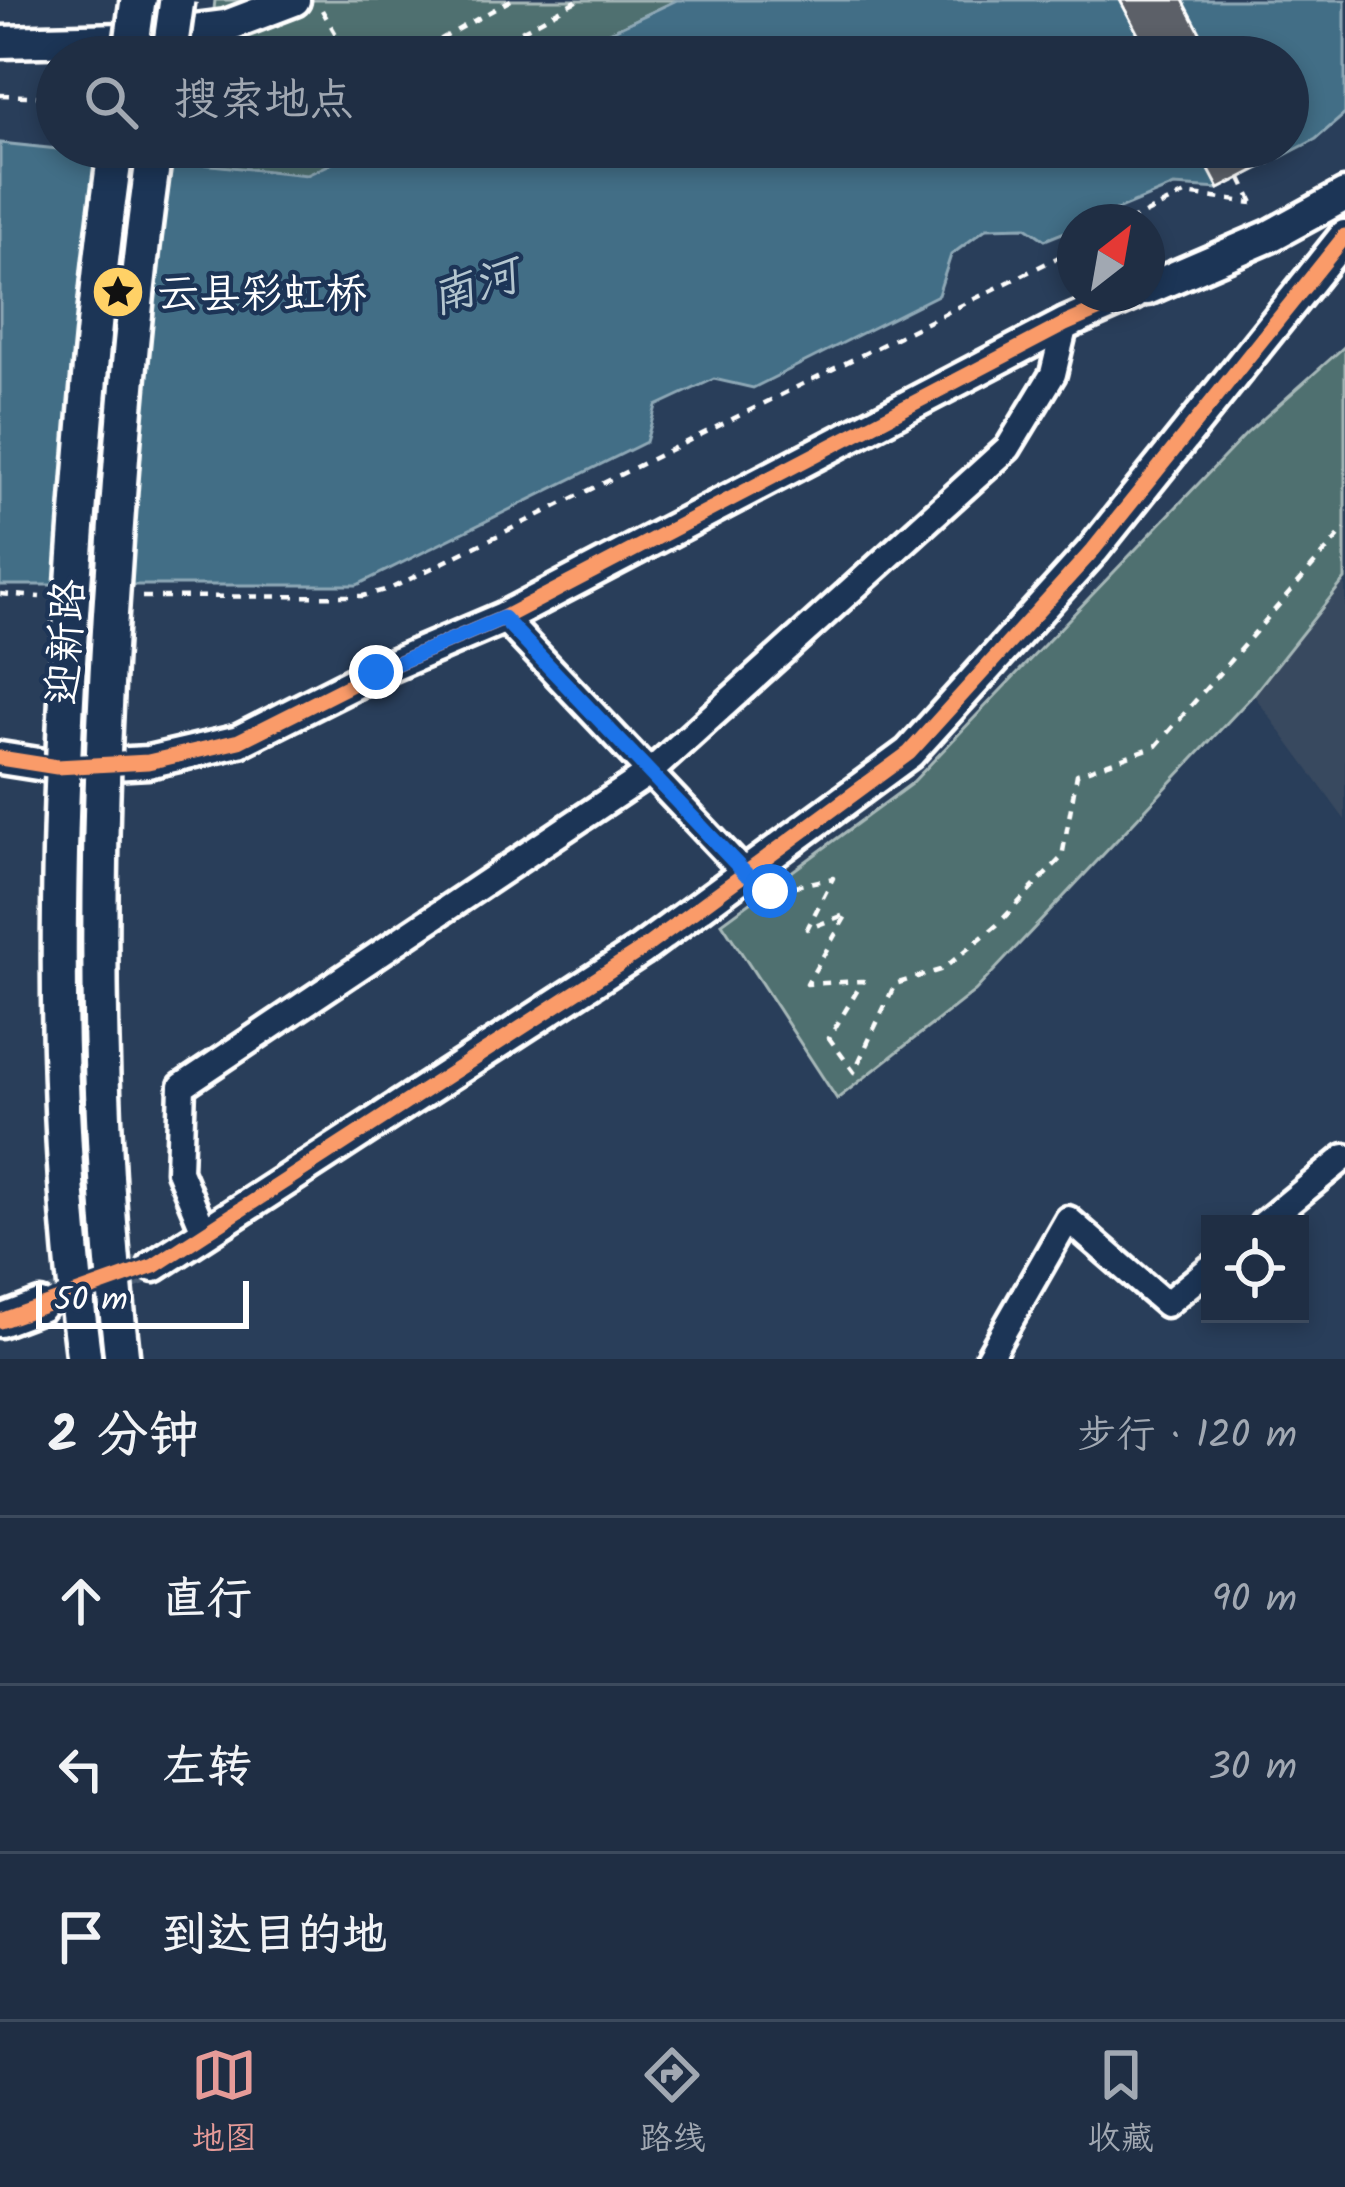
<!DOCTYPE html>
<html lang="zh">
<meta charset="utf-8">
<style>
body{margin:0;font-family:Kalam,"LXGW WenKai TC",sans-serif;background:#27364b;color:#f1f3f6}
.controls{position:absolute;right:36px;bottom:36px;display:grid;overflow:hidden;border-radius:0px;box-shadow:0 6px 18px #0003}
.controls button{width:108px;height:108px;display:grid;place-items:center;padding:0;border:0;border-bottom:3px solid #3c4a5d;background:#1f2e44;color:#f1f3f6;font:60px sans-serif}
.compass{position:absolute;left:1057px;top:204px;width:108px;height:108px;border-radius:50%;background:#1f2e44;box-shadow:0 6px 18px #0003;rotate:31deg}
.scale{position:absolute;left:36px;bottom:30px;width:213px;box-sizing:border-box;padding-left:12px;border:6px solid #fff;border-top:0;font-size:33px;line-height:42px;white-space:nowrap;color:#fff;-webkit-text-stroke:9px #1d3557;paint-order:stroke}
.stop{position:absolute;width:36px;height:36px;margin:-27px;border:9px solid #1a73e8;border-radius:50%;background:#fff}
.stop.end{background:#1a73e8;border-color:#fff;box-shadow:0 3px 12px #0008}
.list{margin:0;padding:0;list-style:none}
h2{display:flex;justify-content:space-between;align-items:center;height:156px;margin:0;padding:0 48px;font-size:51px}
h2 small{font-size:39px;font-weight:400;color:#a1a8b2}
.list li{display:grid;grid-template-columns:78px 1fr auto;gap:36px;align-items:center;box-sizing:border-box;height:168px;padding:0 48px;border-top:3px solid #3c4a5d}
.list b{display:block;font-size:45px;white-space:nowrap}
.list em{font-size:39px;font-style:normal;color:#a1a8b2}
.icon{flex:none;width:66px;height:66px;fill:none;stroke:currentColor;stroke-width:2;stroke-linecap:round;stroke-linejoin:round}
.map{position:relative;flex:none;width:1345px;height:1359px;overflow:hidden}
.search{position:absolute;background:#1f2e44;box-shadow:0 6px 18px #0003;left:36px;right:36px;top:36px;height:132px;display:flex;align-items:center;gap:30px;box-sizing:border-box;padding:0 42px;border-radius:66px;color:#a1a8b2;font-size:45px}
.sheet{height:660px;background:#1f2e44}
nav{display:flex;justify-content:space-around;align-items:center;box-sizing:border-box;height:168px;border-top:3px solid #3c4a5d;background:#1f2e44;font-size:33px;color:#a1a8b2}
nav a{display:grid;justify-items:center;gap:6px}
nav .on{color:#e69b98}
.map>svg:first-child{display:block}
.built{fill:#38485e}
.green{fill:#4f7070;stroke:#a7b8b8;stroke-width:3}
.water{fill:#426e86;stroke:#8ea8b6;stroke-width:3}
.building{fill:#5b6167;stroke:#fff;stroke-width:3}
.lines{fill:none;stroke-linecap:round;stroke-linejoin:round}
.tertiary-tunnel{stroke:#495b73;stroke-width:30;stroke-dasharray:30 15;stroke-linecap:butt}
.minor-casing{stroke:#fff;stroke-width:33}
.tertiary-casing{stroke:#fff;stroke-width:39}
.path{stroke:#fff;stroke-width:4.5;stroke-dasharray:9 9;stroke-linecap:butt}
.minor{stroke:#1d3557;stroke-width:24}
.tertiary{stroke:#1d3557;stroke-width:30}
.secondary-bridge-casing{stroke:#fff;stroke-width:42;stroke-linecap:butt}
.secondary-bridge{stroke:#1d3557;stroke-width:33}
.cycleway-casing{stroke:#1d3557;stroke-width:22}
.cycleway{stroke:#fa9b69;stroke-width:15}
.route{stroke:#1a73e8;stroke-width:15}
.labels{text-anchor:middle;stroke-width:9;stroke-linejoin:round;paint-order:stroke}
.poi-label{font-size:42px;fill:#fff;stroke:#1d3557;text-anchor:start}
.street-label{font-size:42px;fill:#fff;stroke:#1d3557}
.water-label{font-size:45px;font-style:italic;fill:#b3c5cf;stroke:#1d3557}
</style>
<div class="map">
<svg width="1345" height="1359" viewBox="0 0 1345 1359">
<rect width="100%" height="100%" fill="#293e5a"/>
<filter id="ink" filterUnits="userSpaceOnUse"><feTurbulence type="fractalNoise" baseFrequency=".00833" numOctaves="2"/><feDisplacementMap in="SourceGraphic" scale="24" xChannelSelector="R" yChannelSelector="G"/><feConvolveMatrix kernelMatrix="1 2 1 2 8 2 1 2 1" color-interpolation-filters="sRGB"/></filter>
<g filter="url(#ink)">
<polygon class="built" points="1345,579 1345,820 1253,694"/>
<g class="green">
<polygon points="215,0 677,0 557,57 209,57"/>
<polygon points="200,147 367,147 307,176 199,164"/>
<polygon points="1345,346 1345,579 1253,695 975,991 837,1099 722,923 911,784 1246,434"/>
</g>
<polygon class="water" points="677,0 1345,0 1345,114 1316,139 1219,189 1174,186 1088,222 1075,222 1075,228 1045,240 1026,227 987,228 951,255 938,295 753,388 714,379 656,406 646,442 357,585 0,585 0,143 307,175 367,147 1288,147 1288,57 557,57"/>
<g class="building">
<polygon points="1120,0 1183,0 1213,57 1150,57"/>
<polygon points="1197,147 1261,147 1269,163 1219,189"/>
</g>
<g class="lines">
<polyline class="tertiary-tunnel" points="40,1306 154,1266"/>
<g class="minor-casing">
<g id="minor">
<polyline points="503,618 746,874"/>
<polyline points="1263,1224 1345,1157"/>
<polyline points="205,1233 179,1171 182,1086 649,773 1008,448 1053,374 1065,324"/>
<polyline points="988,1359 1068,1219 1166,1304 1210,1268"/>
</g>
</g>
<g class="tertiary-casing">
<g id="tertiary">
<polyline points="0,42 124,39 226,26 294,0"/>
<polyline points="1147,289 1270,236 1345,195"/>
<polyline points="0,758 57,767 148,762 239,741 376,672 503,618 1065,324 1134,294"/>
<polyline points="154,1266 641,950 909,753 1093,550 1345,236"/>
<polyline points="0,1321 40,1306"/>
</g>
</g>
<g class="path">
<polyline points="322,10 349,57"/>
<polyline points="409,57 511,0"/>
<polyline points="474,57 578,0"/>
<polyline points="0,95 57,97"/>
<polyline points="1241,178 1254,205"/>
<polyline points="1128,222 1185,194 1253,203"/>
<polyline points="0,594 40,597"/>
<polyline points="142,597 363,596 392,588 1075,249"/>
<polyline points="776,890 833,878 807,929 847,914 807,984 863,981 829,1038 854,1072 895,984 943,969 997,925 1062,857 1077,774 1156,746 1345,529"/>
</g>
<use href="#minor" class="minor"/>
<use href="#tertiary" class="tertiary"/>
<g class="secondary-bridge-casing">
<g id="secondary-bridge">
<polyline points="130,57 138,0"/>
<polyline points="169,57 177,0"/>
<path d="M84,1359c-35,-262 -28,-533 -9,-797 10,-139 21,-277 41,-415"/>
<path d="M122,1359c-30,-264 -27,-532 -8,-797 9,-139 21,-277 41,-415"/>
</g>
</g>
<use href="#secondary-bridge" class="secondary-bridge"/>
<g class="cycleway-casing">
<g id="cycleway">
<polyline points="0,758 57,767 148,762 239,741 376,672 503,618 1065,324 1134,294"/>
<polyline points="0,1321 154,1266 641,950 909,753 1093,550 1345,236"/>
</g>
</g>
<use href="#cycleway" class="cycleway"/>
</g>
</g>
<g class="lines" filter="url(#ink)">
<polyline class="route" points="376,672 503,618 746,874 770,891"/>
</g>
<defs>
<g id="sight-disc" transform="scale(2.7)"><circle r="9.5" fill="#ffd166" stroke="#1d3557"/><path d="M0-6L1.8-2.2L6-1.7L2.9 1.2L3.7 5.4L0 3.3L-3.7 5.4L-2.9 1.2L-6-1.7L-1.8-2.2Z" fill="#111"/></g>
</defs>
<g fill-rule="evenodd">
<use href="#sight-disc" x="118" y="292"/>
</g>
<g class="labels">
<g class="poi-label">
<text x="157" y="307">云县彩虹桥</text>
</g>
<g class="street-label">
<text transform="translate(64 642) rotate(-87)" y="15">迎新路</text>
</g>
<g class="water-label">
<text transform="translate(474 285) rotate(-17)" y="16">南河</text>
</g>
</g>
</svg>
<div class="controls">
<button><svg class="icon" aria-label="locate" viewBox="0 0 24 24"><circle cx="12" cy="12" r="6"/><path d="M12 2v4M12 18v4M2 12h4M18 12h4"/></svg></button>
</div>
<svg class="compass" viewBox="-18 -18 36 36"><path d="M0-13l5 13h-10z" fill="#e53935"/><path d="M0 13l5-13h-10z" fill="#a1a8b2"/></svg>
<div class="scale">50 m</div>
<div class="stop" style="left:770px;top:891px"></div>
<div class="stop end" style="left:376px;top:672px"></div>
<div class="search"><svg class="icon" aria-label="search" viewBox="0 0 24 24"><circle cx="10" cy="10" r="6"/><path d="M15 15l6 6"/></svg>搜索地点</div>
</div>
<section class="sheet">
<h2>2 分钟<small>步行 · 120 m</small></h2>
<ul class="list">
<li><svg class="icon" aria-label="ahead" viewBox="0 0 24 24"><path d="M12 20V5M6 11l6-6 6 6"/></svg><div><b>直行</b></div><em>90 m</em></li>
<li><svg class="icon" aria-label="left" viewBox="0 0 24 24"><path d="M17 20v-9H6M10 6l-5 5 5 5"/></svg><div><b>左转</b></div><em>30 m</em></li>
<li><svg class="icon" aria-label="arrive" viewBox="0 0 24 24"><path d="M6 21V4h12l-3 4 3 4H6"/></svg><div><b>到达目的地</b></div></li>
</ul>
</section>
<nav>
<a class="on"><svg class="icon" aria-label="map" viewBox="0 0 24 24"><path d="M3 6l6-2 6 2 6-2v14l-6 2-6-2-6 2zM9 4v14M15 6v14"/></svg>地图</a>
<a><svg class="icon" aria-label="directions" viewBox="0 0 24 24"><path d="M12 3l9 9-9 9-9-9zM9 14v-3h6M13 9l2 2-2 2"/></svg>路线</a>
<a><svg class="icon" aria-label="saved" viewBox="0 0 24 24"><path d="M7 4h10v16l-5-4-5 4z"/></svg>收藏</a>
</nav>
